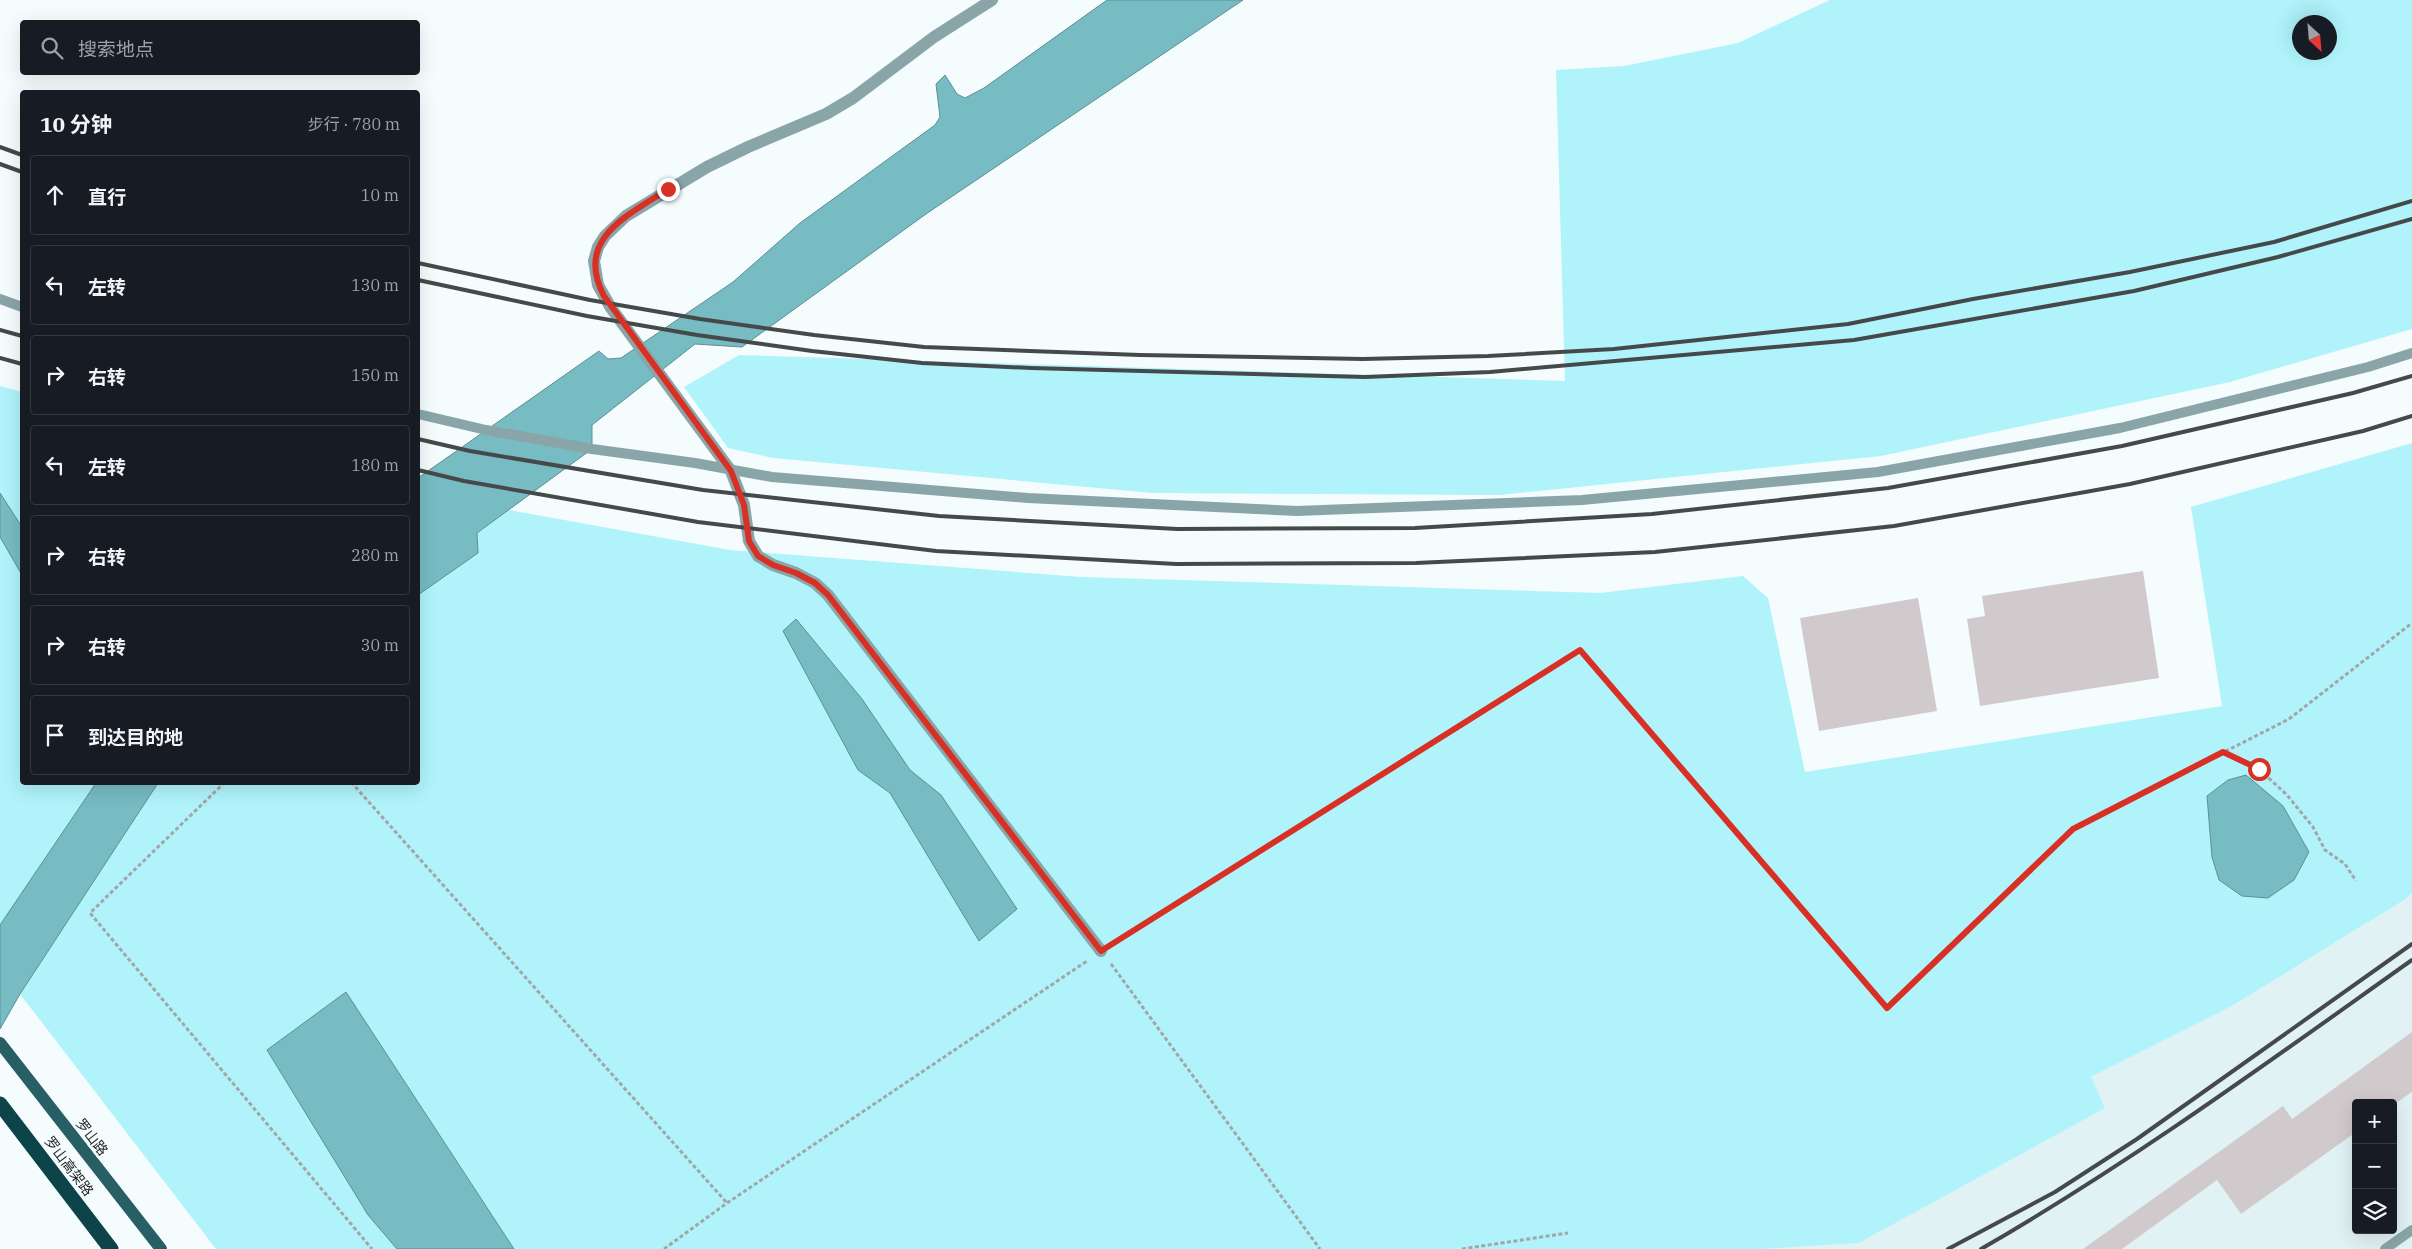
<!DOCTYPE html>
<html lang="zh">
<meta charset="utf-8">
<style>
body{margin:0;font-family:"IBM Plex Serif","Noto Sans SC",serif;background:#20242c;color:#f1f3f6}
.controls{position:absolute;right:15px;bottom:15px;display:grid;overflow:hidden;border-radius:5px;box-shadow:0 5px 20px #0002}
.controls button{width:45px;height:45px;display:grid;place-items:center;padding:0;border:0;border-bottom:1px solid #363941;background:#171b24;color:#f1f3f6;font:25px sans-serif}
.compass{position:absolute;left:2292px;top:15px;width:45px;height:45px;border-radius:50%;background:#171b24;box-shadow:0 5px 20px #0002;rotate:154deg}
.stop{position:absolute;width:15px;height:15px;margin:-11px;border:4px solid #d93025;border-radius:50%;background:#fff}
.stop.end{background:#d93025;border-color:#fff;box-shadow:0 1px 5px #0008}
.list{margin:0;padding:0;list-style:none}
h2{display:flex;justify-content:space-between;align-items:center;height:65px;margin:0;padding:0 20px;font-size:21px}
h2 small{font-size:16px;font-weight:400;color:#9ea1a6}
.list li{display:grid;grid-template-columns:32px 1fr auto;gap:15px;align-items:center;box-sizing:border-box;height:80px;margin:0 10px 10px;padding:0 10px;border:1px solid #363941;border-radius:5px}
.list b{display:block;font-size:19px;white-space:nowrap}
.list em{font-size:16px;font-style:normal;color:#9ea1a6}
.icon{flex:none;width:28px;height:28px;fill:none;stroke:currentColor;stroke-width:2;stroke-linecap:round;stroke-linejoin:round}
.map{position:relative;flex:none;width:2412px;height:1249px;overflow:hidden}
.search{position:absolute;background:#171b24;box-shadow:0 5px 20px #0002;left:20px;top:20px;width:400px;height:55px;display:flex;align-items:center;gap:12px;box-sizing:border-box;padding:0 18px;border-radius:5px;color:#9ea1a6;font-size:19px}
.panel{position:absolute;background:#171b24;box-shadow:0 5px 20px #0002;left:20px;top:90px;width:400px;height:695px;border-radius:5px}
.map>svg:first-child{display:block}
.built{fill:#e1f2f4;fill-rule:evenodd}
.green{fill:#b0f3fb;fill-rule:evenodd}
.water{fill:#77bbc3;stroke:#5e8f94}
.building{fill:#d1cacd}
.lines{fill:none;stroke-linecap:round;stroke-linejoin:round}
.path{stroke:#a1a7a7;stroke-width:3;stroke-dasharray:4 2.5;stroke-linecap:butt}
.lane{stroke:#89a5a8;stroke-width:10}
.street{stroke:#89a5a8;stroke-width:12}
.primary{stroke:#275f65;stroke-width:12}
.highway{stroke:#0c444a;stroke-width:15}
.rail{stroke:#46494a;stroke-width:4}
.route{stroke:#d93025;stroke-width:6}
.labels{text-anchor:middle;stroke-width:5;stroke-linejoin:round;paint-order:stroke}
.street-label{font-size:14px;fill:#252828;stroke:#f4fcfd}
</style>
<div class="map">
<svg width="2412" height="1249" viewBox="0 0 2412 1249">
<rect width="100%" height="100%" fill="#f4fcfd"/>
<path class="built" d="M2412,893v356h-649l96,-6 245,-135 -13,-31 141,-71 172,-106zM2356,1103h37v127h-37z"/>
<g class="green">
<path d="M1830,0h582v329l-182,53 -349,74 -382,39 -346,-2 -380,-35 -45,-10 -44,-61 55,-32 826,26 -9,-311 68,-4 114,-23zM2330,22v30h-30v-30z"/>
<polygon points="0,386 22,392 22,527 0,493"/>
<polygon points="2412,443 2412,893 2404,900 2232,1006 2091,1077 2105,1108 1859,1243 1763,1249 216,1249 20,994 158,783 418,782 418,595 478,553 477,533 509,510 730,550 1082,577 1600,593 1743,576 1768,598 1805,772 2222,706 2191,507"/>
<polygon points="0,537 22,575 22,782 96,783 0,925"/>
</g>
<g class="water">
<polygon points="1107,0 1243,0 926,214 742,347 695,344 592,425 592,449 477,533 478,553 418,595 418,478 599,351 608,359 621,358 733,282 800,223 935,125 940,117 936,84 945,75 957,94 965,98 984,88"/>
<polygon points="0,493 22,527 22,575 0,537"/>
<polygon points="796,619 862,699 910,770 941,795 1017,909 979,941 890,793 858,770 783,631"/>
<polygon points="2246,775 2283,806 2309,852 2294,880 2268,898 2242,896 2219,880 2212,857 2207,796 2228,780"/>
<polygon points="96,783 158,783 20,994 0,1029 0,925"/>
<polygon points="346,992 514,1249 397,1249 368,1215 267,1050"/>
</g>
<g class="building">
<polygon points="2143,571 2159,678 1980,706 1967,619 1985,616 1982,596"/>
<polygon points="1918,598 1937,711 1819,731 1800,618"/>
<polygon points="2412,1032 2412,1092 2396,1103 2356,1103 2356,1132 2241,1214 2217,1180 2122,1249 2083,1249 2283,1106 2292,1119"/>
</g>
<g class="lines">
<g class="path">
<polyline points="2224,752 2259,769 2287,795 2313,827 2325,850 2345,864 2356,881"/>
<polyline points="225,782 90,913 372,1249"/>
<polyline points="351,782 727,1203"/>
<polyline points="1115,942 1579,650 1887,1008 2073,829 2289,719 2412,623"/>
<polyline points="1111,964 1320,1249"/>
<polyline points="664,1249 727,1203 1087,961"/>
<polyline points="1462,1249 1568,1233"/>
</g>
<g class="lane">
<polyline points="0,299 22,307"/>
<polyline points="418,414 486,430 592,449 695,463 772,477 1028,498 1297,511 1582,500 1878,472 2120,428 2368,367 2412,353"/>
<polyline points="2385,1249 2412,1230"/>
</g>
<polyline class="street" points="992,0 934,37 853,98 826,114 748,147 707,167 626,216 605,236 598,247 594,261 598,285 611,308 731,471 744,505 749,541 758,556 773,565 796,573 815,583 828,595 1101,951"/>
<polyline class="primary" points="0,1043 161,1249"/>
<polyline class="highway" points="0,1104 111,1249"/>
<g class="rail">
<polyline points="0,147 22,155"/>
<polyline points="0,164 22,172"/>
<polyline points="418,263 590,300 700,319 814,335 924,347 1140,355 1363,359 1488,356 1614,349 1848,324 1973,299 2130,272 2274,242 2412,201"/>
<polyline points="418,280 587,316 697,335 812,351 922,363 1031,368 1365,377 1490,372 1854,340 2134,291 2278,257 2412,219"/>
<polyline points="0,330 22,336"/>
<polyline points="0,358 22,364"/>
<polyline points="418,439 470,451 703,490 939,516 1177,529 1415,528 1652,514 1888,488 2122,446 2353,393 2412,376"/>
<polyline points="418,470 464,481 698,522 936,551 1176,564 1416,563 1655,552 1894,526 2130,484 2363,431 2412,416"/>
<polyline points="1948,1249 2055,1192 2137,1139 2412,944"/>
<path d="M1981,1249c151,-87 290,-189 431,-289"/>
</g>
</g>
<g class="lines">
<path class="route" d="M668,189c-41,27 -94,50 -64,107l127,175 13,34 5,36 9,15 15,9 23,8 19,10 13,12 273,356 479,-301 307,358 186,-179 150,-77 36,17"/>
</g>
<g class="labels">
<g class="street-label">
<text transform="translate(92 1137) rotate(52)" y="5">罗山路</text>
<text transform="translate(69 1166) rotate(53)" y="5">罗山高架路</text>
</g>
</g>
</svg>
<div class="controls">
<button>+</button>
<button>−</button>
<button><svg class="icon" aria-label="layers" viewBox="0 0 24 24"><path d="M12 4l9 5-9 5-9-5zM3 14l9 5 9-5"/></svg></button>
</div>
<svg class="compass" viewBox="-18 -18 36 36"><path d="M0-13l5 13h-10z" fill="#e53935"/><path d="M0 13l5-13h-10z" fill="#9ea1a6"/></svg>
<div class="stop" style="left:2259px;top:769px"></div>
<div class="stop end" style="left:668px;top:189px"></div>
<div class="search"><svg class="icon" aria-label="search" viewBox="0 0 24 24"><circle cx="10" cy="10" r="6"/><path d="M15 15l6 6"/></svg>搜索地点</div>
<section class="panel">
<h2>10 分钟<small>步行 · 780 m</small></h2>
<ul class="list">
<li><svg class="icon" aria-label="ahead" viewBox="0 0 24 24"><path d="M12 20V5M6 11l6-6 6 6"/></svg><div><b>直行</b></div><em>10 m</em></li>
<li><svg class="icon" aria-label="left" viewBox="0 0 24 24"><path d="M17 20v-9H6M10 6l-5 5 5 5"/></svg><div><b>左转</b></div><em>130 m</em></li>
<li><svg class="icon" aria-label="right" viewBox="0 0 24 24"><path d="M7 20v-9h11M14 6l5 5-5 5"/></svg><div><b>右转</b></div><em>150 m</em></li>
<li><svg class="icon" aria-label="left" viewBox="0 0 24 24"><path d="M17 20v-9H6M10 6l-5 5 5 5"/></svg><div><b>左转</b></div><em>180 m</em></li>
<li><svg class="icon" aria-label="right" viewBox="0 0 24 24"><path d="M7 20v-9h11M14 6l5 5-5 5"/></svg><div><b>右转</b></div><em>280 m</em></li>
<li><svg class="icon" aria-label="right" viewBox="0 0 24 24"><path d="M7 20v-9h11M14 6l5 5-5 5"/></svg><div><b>右转</b></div><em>30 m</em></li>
<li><svg class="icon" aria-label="arrive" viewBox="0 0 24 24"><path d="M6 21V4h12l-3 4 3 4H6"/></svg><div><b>到达目的地</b></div></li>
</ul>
</section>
</div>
